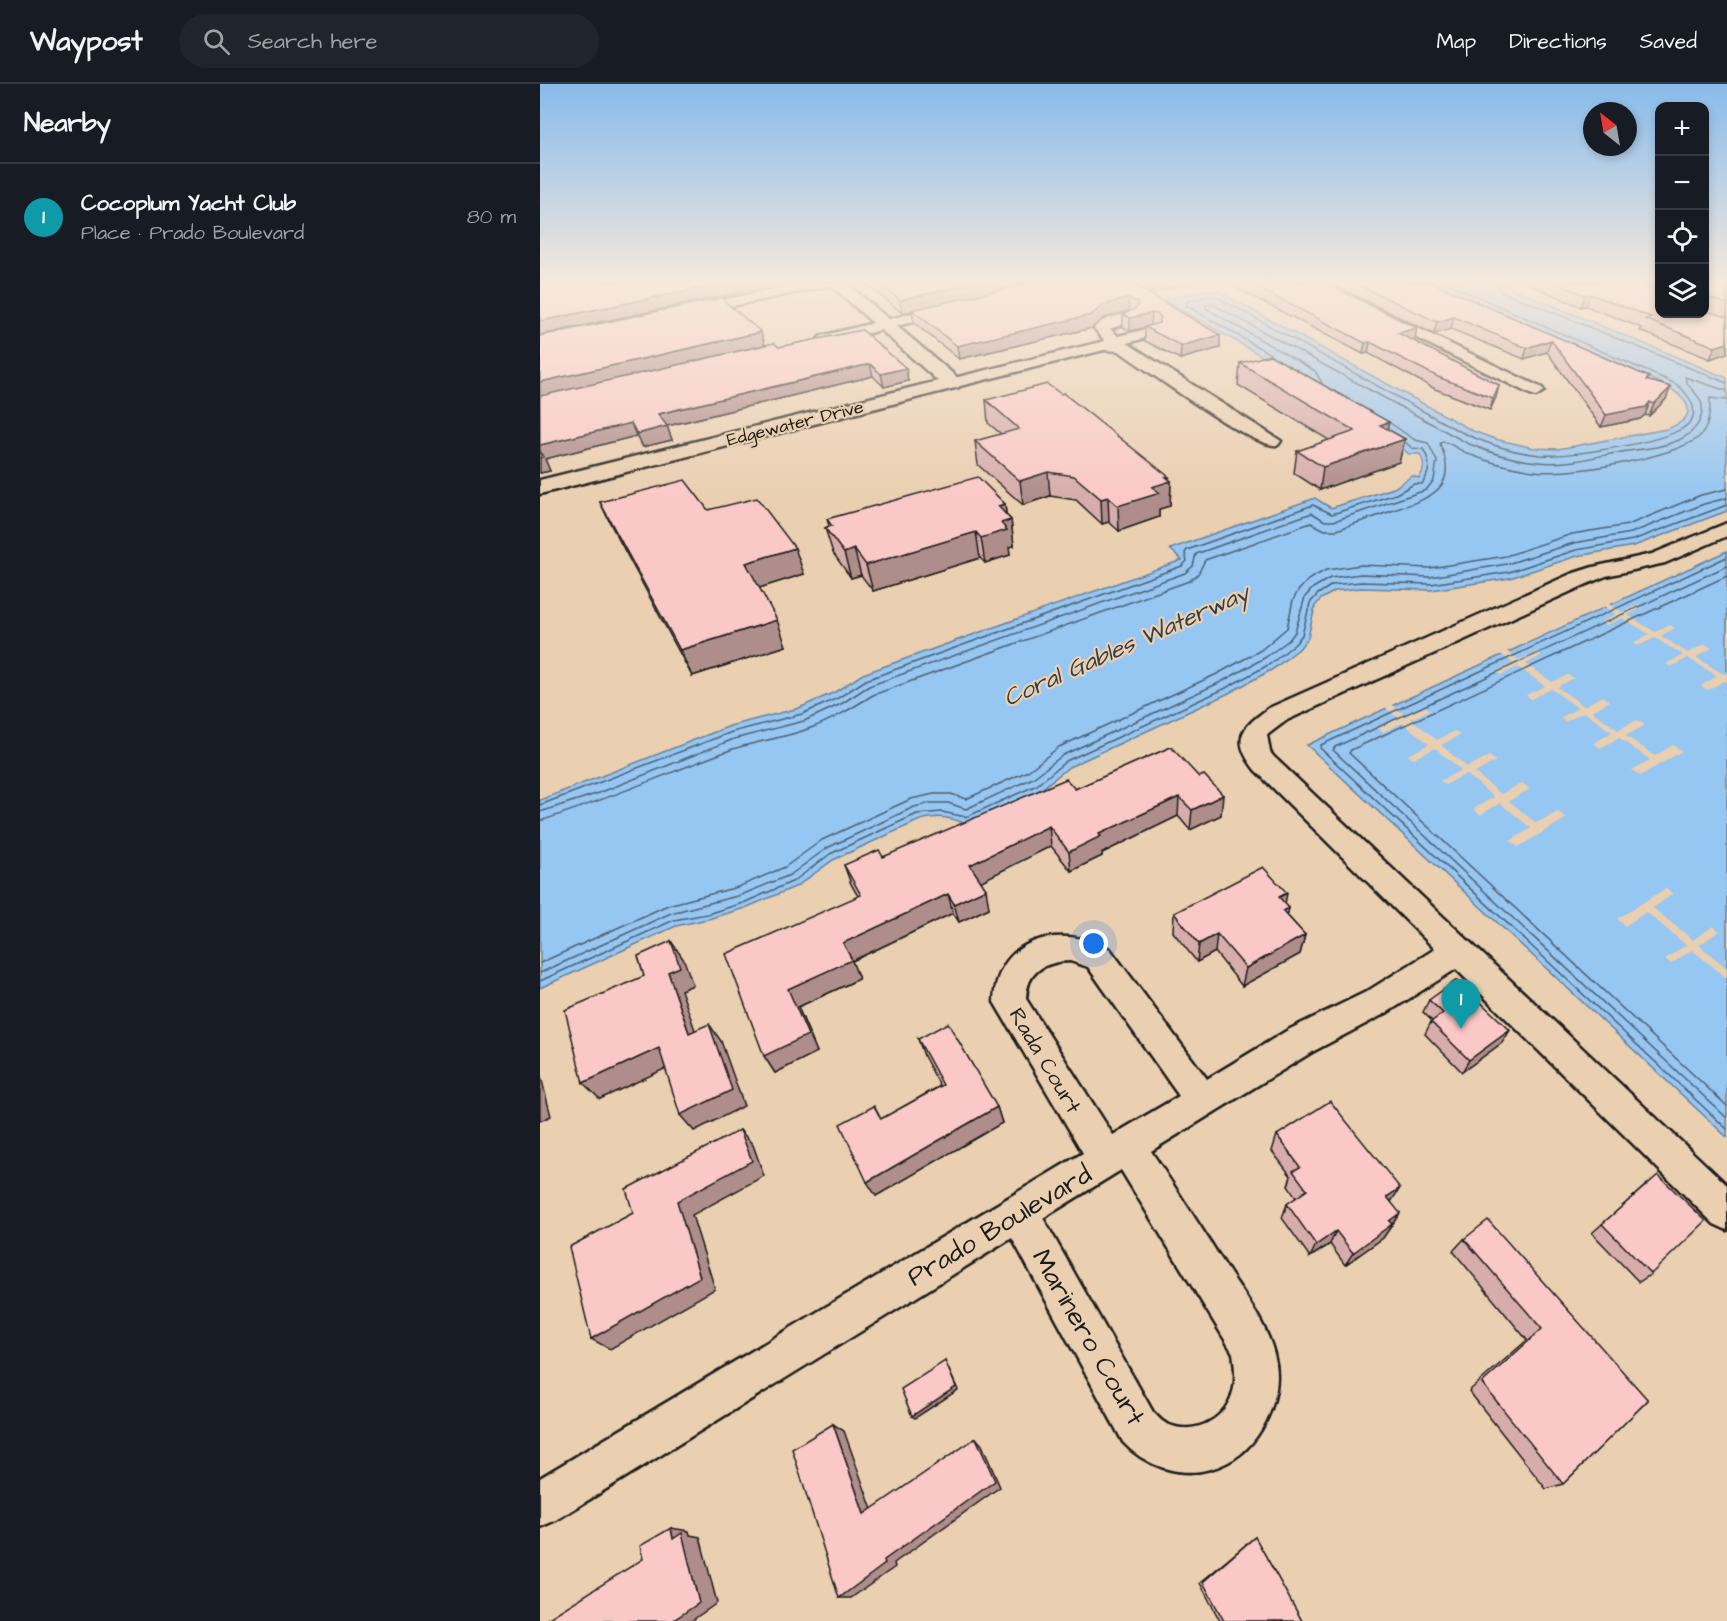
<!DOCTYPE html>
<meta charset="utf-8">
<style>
body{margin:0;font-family:"Architects Daughter",sans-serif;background:#20242c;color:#f1f3f6}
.controls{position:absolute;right:18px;top:18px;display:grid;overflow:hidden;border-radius:12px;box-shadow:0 3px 9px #0003}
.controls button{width:54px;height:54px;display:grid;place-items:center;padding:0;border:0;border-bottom:2px solid #363941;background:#171b24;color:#f1f3f6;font:30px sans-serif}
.compass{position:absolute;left:1043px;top:18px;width:54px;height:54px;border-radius:50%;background:#171b24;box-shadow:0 3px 9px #0003;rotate:329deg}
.you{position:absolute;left:554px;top:860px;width:21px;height:21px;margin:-15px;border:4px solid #fff;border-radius:50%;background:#1a73e8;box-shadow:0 0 0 9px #1a73e833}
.badge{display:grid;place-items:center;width:39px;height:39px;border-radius:50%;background:#d1495b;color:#fff;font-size:20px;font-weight:700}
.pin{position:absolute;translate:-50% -50px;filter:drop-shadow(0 2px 3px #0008)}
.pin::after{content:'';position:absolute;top:32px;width:21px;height:18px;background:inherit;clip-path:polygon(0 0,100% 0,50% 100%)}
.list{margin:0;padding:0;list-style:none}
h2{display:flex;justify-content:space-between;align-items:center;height:78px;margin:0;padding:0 24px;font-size:26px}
h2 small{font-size:20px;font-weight:400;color:#9ea1a6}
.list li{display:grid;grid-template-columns:39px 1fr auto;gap:18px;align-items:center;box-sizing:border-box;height:108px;padding:0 24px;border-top:2px solid #363941}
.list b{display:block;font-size:22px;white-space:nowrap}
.list p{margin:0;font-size:20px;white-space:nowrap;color:#9ea1a6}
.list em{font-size:20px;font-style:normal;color:#9ea1a6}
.icon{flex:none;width:33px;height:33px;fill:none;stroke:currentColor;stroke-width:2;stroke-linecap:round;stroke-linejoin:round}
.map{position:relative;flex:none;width:1187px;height:1537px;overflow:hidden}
header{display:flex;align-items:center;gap:36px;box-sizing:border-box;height:84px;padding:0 30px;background:#171b24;border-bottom:2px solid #363941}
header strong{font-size:28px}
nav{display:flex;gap:33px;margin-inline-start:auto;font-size:21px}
.search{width:420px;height:54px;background:#20242c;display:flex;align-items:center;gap:15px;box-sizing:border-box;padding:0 21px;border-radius:33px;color:#9ea1a6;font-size:22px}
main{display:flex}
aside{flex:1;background:#171b24}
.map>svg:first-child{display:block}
.water{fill:#96c6f2;stroke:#65829c;stroke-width:1.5}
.pier{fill:#eacfb1}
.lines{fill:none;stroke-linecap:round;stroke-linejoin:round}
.shore{stroke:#4d6072;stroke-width:1.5}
.minor-casing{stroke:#1c1c1c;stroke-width:5}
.tertiary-casing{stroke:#1c1c1c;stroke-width:5}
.minor{fill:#eacfb1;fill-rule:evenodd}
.tertiary{fill:#eacfb1;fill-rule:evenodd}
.wall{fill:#d7adab;stroke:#1c1c1c;stroke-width:1.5}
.shaded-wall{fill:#af8d8b;stroke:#1c1c1c;stroke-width:1.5}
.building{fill:#fac9c7;stroke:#1c1c1c;stroke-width:1.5}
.labels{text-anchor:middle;stroke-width:4.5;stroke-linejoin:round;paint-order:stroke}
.far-street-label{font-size:18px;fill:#1c1c1c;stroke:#eacfb1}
.street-label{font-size:22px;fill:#1c1c1c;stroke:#eacfb1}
.water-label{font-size:24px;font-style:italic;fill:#343e47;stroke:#eacfb1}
.near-street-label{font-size:27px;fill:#1c1c1c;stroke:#eacfb1}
</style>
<header>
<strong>Waypost</strong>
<div class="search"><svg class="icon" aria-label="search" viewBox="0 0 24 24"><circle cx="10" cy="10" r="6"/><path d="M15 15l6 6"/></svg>Search here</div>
<nav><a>Map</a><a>Directions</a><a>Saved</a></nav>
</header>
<main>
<aside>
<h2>Nearby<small></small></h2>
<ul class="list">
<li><span class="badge" style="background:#0f9aa8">1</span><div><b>Cocoplum Yacht Club</b><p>Place · Prado Boulevard</p></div><em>80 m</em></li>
</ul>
</aside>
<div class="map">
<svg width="1187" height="1537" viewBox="0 0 1187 1537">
<rect width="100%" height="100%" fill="#eacfb1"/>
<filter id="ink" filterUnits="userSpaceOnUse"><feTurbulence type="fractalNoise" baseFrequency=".0167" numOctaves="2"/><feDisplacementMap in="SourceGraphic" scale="12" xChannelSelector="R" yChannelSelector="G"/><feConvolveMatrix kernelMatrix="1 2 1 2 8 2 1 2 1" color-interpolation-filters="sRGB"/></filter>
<g filter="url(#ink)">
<g class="water">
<path d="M889,198h67l231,96v133l-93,35 -57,10 -67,22 -79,12 -70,-2 -26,3 -14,8 -6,7 -7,32 -9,11 -26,20 -46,25 -158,73 -29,23 -74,34c-17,-7 -29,-9 -46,-4l-87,40 -36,26 -52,22 -37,11 -32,7 -136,62v-188l190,-74 69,-18 36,-16 28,-18 319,-114 -12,-11 145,-51 16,10 63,-20 18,-12 7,2c6,-8 6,-15 1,-24h-11l-13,-11 -87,-60 -145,-83 42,-10 13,2 254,139 22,8 39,9 24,1 109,-20c35,-13 21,-31 -4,-45z"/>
<polygon points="1187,467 1187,1053 767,661"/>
</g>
<g class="pier">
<polygon points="1067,519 1082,528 1098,521 1103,523 1088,531 1115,548 1130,541 1135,544 1121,552 1148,569 1165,560 1172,564 1156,573 1183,590 1187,588 1187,599 1184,597 1168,606 1161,602 1177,592 1148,574 1131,583 1126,580 1143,571 1115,554 1098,562 1093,559 1109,550 1082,534 1066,541 1061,538 1076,530 1062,521"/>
<polygon points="965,566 979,576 997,568 1002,571 986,580 1012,598 1028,591 1034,594 1017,603 1044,622 1063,612 1070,617 1052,627 1078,646 1097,636 1105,641 1086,652 1115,672 1133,661 1142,667 1100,692 1092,686 1110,676 1079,654 1060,664 1054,659 1072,648 1044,628 1025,638 1020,634 1038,624 1011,605 991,615 986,611 1005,602 978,583 961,591 956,587 973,579 959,569"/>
<polygon points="850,619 865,631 885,622 890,626 871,635 897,656 915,647 920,651 901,661 927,683 949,672 956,677 935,689 961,710 982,699 990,705 969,717 996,739 1018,728 1027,734 978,763 970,757 991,744 960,719 940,731 933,725 954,713 926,690 905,701 900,697 921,686 895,664 873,675 868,671 889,660 863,639 843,648 838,644 858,634 844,622"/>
<polygon points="1126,804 1133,810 1113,824 1153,856 1173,842 1180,847 1159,861 1187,884 1187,894 1152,866 1131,880 1125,875 1146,861 1106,828 1085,842 1077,835"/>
</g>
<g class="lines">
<g class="shore">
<polyline points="956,198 960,207 1187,299"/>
<path d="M730,270l-83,-48 -1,-4 21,-6 10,1 240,133c26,13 54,22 83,25 28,2 121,-12 143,-27 21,-13 7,-33 -7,-44l-232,-102"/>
<path d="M782,299l-7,-12 -108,-62 -1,-4h8l253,138c23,10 46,17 71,19 26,3 52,-4 78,-9 21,-4 43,-4 63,-13 8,-4 16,-10 20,-18 12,-27 -12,-29 -14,-45l42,14"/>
<polyline points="1187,473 781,661 780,664 1187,1045"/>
<polyline points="1187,482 795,663 793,666 1187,1034"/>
<polyline points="1187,492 811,666 809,669 1187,1022"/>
<path d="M0,721l192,-73 70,-18 36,-16 28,-18 316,-114 5,-5 -2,-8 2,-3 126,-45 19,9 64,-20 18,-10h8c9,-12 9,-23 1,-35l-11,-1 -7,-6"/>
<polyline points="0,728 59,709 194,655 264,637 301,620 329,602 645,489 653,482 656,470 772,429 785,437 794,437 886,406 894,396 897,377 888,359 875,356 850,339"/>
<path d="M0,737c66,-21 128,-48 193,-72 25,-8 51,-11 75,-20 23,-8 44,-21 65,-34l316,-114 9,-7 7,-14 106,-37 14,7h12c19,-7 38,-13 57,-20 36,-12 66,-21 46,-66l2,-3c10,3 19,10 29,14 20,8 41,13 63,16 33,5 139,-13 165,-34 11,-10 11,-26 11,-39l17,2"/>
<polyline points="0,879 128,821 198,803 245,783 282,756 371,715 394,710 411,710 426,715 488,687 519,663 677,590 721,566 747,544 753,516 758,507 768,496 786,486 821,481 890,484 966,472 1032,450 1088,441 1161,411 1187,405"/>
<polyline points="0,889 131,829 201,811 250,791 287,764 374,723 391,719 408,719 426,725 493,694 523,671 681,598 726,573 749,556 755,548 765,513 773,504 790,494 821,490 890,493 967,480 1034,459 1091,449 1164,420 1187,414"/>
<polyline points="0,897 134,836 167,830 203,819 254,797 290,770 377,730 402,728 426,733 497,701 526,677 684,605 730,580 755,560 762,551 770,519 778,510 792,501 821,498 891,500 969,488 1036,466 1093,456 1187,421"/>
</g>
<g class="minor-casing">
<g id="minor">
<polygon points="267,198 295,198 288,202 149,231 142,227 149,223"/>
<polygon points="764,198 782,198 1002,304 1004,307 996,312 990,310"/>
<polygon points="410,220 415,221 417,224 415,227 286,260 278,255 281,252"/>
<path d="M589,229l7,4 -2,3 -24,9 8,7 34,-8 5,1 2,3 -2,3 -30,8 154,98 -3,4c-23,5 -134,-77 -159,-94l-15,-1 -152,38 -8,-5 2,-3 159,-39 -11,-13c8,-10 22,-12 35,-15z"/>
<path d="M1187,439v13l-62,27 -59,13 -19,8 -300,136 -20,15 3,17 3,4 454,429v45l-13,-6 -258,-255 -68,43 -76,40 -161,99c26,40 52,79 77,119 17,26 38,53 46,84 7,25 1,52 -12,74 -12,21 -29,35 -52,41 -31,9 -66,-4 -87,-27l-111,-204 -456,282 -16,7v-49l543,-325 -89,-151c2,-65 66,-79 116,-53l97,130 81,-49 78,-38 69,-43 -180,-179c-24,-31 -14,-42 14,-62l302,-134 22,-7 59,-13zM530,877l18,6 91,129 -66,39 -87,-136c1,-28 18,-37 44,-38zM581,1086l112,183c2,14 4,29 -1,42 -9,26 -39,41 -65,29 -5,-2 -10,-8 -14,-12l-110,-194z"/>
</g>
</g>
<g class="tertiary-casing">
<polygon id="tertiary" points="287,198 305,198 419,295 421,299 419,303 0,410 0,396 398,297"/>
</g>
<use href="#minor" class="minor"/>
<use href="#tertiary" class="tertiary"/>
</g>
<g class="wall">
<polygon points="324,198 493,198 362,229"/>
<polygon points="685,198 783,198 875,255 872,256 959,301 956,313 950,326 895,305 828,269 823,270"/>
<polygon points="788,198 891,198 1109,293 1107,297 1126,315 1109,332 1105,331 1100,335 1061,343 1007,268 984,275 911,245 894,250"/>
<polygon points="984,198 1119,198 1119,230 1164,226 1164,198 1187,198 1187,269 1170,275 1100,247 1102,244 1046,222 1041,223"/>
<polygon points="609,209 680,264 640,275 605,257 605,243 607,243 590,247 583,243 583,230 589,227 564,234 552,244 419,275 374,239 372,226"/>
<polygon points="322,246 368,297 344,303 333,292 127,342 132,356 103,363 96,352 5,375 10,387 0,389 0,252 225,261 134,282 239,263"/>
<polygon points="700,279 849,338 847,345 865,355 859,378 780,406 754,389 757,367 789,356 698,301"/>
<polygon points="446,316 628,395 631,397 630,422 619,425 619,433 579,447 569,438 562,440 536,416 510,412 483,421 438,381 435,357 461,350 448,339"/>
<polygon points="60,418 168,426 264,490 219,504 246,562 152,592 72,443"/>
<polygon points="465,420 466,431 471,436 474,462 469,463 470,471 445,479 440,474 333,507 321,491 311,494 293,469 285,444 289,442 287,435"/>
<polygon points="631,663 681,731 650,746 638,732 562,769 562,772 531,787 511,762 441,797 449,824 419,838 413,829 312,877 319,895 258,923 277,968 235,989 224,972 318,812 311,800 304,781 343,773 535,705"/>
<polygon points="745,820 749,824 747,831 765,851 760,870 702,902 675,868 657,878 633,848 634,829"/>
<polygon points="889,916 963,958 922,988 885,950 891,938 892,937 883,928"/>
<polygon points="378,955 457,1023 462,1039 336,1112 341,1035 400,1002 384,972"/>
<polygon points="737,1051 860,1129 843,1154 805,1181 790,1160 770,1173 742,1134 747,1120 756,1114 748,1102 751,1092 732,1067"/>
<polygon points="1106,1101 1111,1190 1099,1198 1052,1149"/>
<polygon points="924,1155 1108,1316 1023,1400 1006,1405 929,1307 987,1256 913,1167"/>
<polygon points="715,1453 762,1537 680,1537 660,1499"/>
</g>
<g class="shaded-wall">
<polygon points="189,198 248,198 0,251 0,237"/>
<polygon points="438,198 493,198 362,229 360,216"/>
<polygon points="602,198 658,198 593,213 593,200"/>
<polygon points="1050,210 1046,222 1041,223 1045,211"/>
<polygon points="588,214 589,227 564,234 552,244 419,275 417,262"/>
<polygon points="1170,214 1165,226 1164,215"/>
<polygon points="612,229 611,242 590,247 590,234"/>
<polygon points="914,233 911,245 894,250 897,238"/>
<polygon points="877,244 875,255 856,261 858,249"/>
<polygon points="221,248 225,261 0,313 0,298"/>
<polygon points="680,251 680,264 640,275 641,262"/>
<polygon points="1011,256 1007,268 984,275 987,264"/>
<polygon points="830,258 828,269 823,270 825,259"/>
<polygon points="1187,259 1187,269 1170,275 1175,263"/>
<polygon points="330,280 333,292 123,343 118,330"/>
<polygon points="366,284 368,297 344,303 341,290"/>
<polygon points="959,301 956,313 950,326 953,314"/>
<polygon points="1131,303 1126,315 1109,332 1114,320"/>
<polygon points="1110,318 1105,331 1100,335 1061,343 1066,331"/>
<polygon points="849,338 844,360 840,341"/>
<polygon points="91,339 96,352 5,375 10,387 0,389 0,361"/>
<polygon points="127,342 132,356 103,363 97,350"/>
<polygon points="865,355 859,378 780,406 783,383"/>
<polygon points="508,388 510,412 483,421 480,397"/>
<polygon points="626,393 629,393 628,398 631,397 630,422 619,425 619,433 579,447 578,422 612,403"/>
<polygon points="568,413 569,438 562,440 561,415"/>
<polygon points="465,420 467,438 471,436 474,462 469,463 470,471 445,479 441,454 458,422"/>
<polygon points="436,448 440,474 333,507 326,481"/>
<polygon points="255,464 264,490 216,505 206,479"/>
<polygon points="314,465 321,491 311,494 304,469"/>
<polygon points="237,536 246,562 152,592 140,566"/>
<polygon points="683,711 681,731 650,746 652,726"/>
<polygon points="639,713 638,732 562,769 562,772 531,787 529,768 559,750"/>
<polygon points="509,742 511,762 434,801 430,781"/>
<polygon points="446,805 449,824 419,838 414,820"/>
<polygon points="747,809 744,826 749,824 745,842 739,813"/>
<polygon points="408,810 413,829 312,877 319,895 258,923 277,968 235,989 224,972 248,905 303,859"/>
<polygon points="677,850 675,868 657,878 659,860"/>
<polygon points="765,851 760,870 702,902 706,884"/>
<polygon points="131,857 144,876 153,901 141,906 162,966 149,949 128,888"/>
<polygon points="169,940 181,957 204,1022 154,1047 140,1031"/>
<polygon points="970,946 963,958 922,988 929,976"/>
<polygon points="119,964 133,981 60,1015 43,999"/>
<polygon points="0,989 11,1032 0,1037"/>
<polygon points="457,1023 462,1039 336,1112 327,1098"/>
<polygon points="200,1046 213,1061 224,1092 152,1131 175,1205 70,1265 51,1255 137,1117"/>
<polygon points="860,1104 851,1118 847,1113"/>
<polygon points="860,1129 843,1154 805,1181 813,1169 849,1137"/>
<polygon points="796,1147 790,1160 770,1173 776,1161"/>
<polygon points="405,1277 418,1306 375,1334 372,1332"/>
<polygon points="293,1340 304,1347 335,1434 324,1430"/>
<polygon points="436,1354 442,1361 460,1403 354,1479 355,1483 311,1514 299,1514 344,1476"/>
<polygon points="131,1444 149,1447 150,1451 160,1453 177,1519 151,1537 132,1537 133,1455"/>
</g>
<g class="building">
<polygon points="0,198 189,198 0,237"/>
<polygon points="337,198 438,198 360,216"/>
<polygon points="495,198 602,198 593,200 680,251 641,262 605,243 619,239 621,234 618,230 612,229 590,234 583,230 595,225 598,221 597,218 588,214 564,221 551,231 417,262 372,226"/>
<polygon points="707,198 783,198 877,244 858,249 959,301 953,314 898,293 830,258 825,259"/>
<polygon points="812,198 891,198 1109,293 1106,296 1131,303 1114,320 1110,318 1106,323 1066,331 1011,256 987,264 914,233 897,238"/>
<polygon points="1014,198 1096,198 1119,207 1119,230 1164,230 1164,226 1187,233 1187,259 1175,263 1105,235 1111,233 1050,210 1045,211"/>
<polygon points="1164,198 1187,198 1187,220 1170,214 1164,215"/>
<polygon points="181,214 221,248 0,298 0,252"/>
<polygon points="322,246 366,284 341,290 330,280 118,330 127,342 97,350 91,339 0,361 0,312 234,259 239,263"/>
<polygon points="730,271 849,338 840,341 865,355 783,383 757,367 815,347 700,279"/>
<polygon points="507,300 521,310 523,309 629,393 626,393 631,397 612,403 620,409 578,422 568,413 561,415 534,392 508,388 480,397 435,357 479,345 446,316"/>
<polygon points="0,366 3,373 0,374"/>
<polygon points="438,393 465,420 458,422 471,436 461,439 467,446 441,454 436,448 326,481 314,465 304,469 285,444 292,442 287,435"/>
<polygon points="145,396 168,426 217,414 255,464 206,479 237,536 140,566 60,418"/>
<polygon points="631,663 659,693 664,691 683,711 652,726 639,713 559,750 561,752 529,768 509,742 430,781 446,805 414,820 408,810 303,859 312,876 248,905 268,951 224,972 186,870 321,811 304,781 339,766 343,773 526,695 535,705"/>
<polygon points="723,783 747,809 739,813 749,824 743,827 765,851 706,884 677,850 659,860 634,829"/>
<polygon points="131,857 140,883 128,888 149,949 169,940 192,1006 140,1031 119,964 43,999 25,926 104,892 98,872"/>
<polygon points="917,896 970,946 929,976 891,938 903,929 889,916"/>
<polygon points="408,939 457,1023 327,1098 300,1040 334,1022 341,1035 403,1001 378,955"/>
<polygon points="790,1017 860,1104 847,1113 860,1129 849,1137 852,1140 813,1169 796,1147 776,1161 747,1120 767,1106 753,1087 760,1083 737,1051"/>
<polygon points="200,1046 212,1077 137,1117 160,1193 51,1255 29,1163 93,1129 86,1105"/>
<polygon points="1118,1091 1166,1137 1111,1190 1062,1140"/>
<polygon points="948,1136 1108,1316 1023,1400 942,1299 1002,1245 924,1155"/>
<polygon points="405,1277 416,1303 372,1332 361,1305"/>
<polygon points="293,1340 324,1430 436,1354 455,1397 344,1476 345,1480 299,1514 252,1365"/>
<polygon points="131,1444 133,1455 142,1449 159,1519 132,1537 4,1537 103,1475 100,1462"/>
<polygon points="715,1453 762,1537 684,1537 663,1498"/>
</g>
</g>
<linearGradient id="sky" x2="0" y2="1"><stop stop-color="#87bbec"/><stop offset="0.48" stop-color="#f6e9dc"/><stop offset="1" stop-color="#f6e9dc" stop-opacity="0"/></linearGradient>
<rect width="1187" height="413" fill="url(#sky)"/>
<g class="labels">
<g class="far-street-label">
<text transform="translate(255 339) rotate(-14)" y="6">Edgewater Drive</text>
</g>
<g class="street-label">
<text transform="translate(506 976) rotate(59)" y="8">Rada Court</text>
</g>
<g class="water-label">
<text transform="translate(586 561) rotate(-24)" y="8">Coral Gables Waterway</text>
</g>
<g class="near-street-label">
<text transform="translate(459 1141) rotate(-31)" y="9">Prado Boulevard</text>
<text transform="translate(549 1253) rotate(60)" y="9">Marinero Court</text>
</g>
</g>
</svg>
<div class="controls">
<button>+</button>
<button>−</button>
<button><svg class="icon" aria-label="locate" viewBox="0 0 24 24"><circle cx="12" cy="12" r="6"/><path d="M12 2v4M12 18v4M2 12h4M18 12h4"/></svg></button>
<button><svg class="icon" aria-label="layers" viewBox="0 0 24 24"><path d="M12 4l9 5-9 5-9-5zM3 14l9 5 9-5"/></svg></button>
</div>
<svg class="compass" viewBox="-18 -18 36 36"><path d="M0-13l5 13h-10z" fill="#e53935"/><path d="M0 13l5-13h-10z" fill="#9ea1a6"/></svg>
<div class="you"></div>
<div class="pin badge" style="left:921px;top:945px;background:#0f9aa8">1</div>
</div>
</main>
